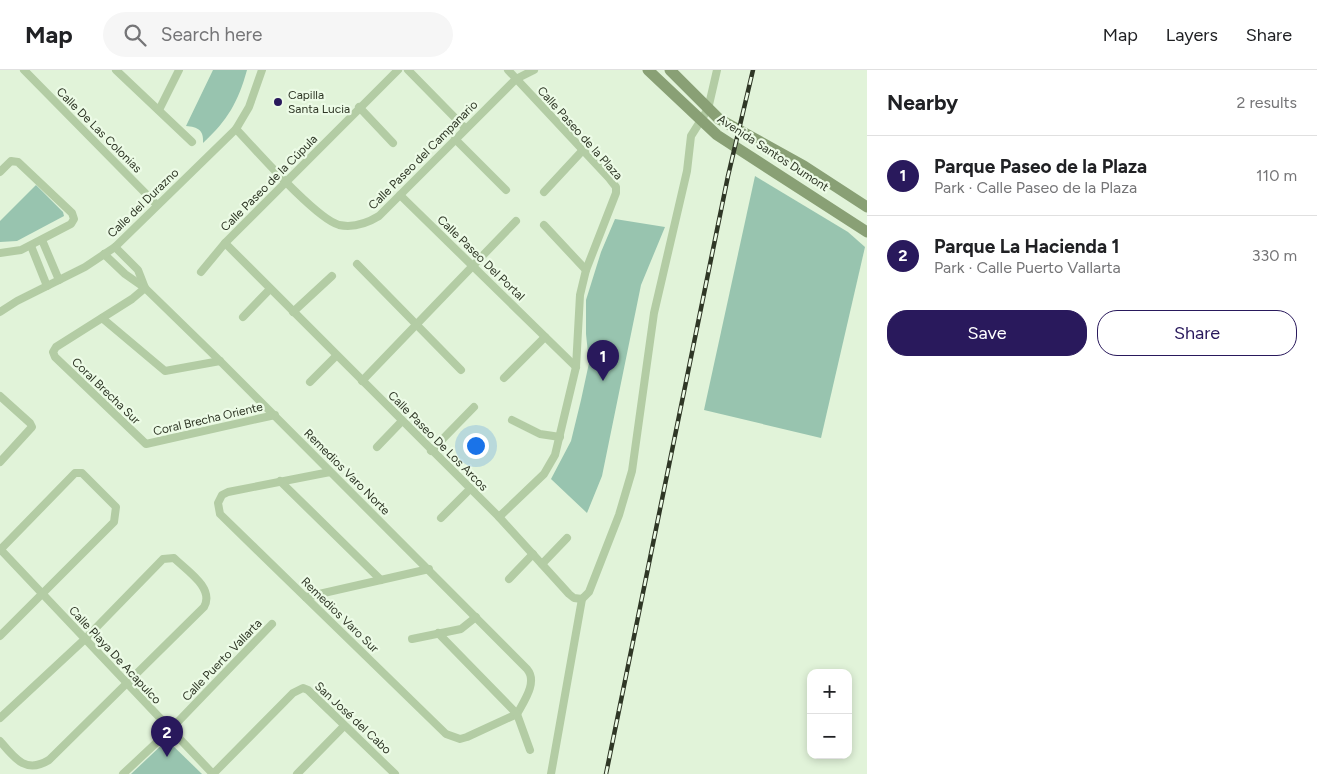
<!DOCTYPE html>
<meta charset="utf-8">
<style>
body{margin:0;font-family:Figtree,sans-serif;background:#f6f6f6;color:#202124}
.controls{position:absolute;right:15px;bottom:15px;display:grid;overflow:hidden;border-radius:10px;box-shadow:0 2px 8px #0003}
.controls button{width:45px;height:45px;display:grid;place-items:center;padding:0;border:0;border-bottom:1px solid #e0e0e0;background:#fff;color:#202124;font:25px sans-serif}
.you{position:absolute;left:475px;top:375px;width:18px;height:18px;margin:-12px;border:4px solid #fff;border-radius:50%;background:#1a73e8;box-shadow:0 0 0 8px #1a73e833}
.badge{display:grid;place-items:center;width:32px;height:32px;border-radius:50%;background:#29195c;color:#fff;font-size:16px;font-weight:700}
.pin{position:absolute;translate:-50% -41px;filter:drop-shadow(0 1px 2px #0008)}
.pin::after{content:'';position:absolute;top:26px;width:18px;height:15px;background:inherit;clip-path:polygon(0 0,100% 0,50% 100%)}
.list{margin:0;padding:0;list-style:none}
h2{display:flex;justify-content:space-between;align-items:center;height:65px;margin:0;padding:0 20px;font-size:21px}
h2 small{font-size:16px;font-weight:400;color:#757577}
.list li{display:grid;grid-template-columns:32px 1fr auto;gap:15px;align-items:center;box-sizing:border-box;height:80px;padding:0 20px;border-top:1px solid #e0e0e0}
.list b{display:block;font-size:19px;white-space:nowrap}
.list p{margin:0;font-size:16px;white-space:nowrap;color:#757577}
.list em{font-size:16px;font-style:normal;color:#757577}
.actions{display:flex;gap:10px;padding:15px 20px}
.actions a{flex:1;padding:11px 0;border:1px solid #29195c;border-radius:20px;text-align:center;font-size:18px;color:#29195c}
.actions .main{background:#29195c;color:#fff}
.icon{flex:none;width:28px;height:28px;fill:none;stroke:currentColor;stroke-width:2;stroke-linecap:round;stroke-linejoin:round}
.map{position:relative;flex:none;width:867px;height:704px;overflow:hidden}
header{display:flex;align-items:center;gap:30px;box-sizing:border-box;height:70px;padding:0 25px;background:#fff;border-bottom:1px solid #e0e0e0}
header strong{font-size:24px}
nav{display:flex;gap:28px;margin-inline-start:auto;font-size:18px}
.search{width:350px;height:45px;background:#f6f6f6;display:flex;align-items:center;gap:12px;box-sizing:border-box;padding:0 18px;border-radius:28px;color:#757577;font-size:19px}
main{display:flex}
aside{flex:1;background:#fff}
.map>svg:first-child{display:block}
.green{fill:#98c4af}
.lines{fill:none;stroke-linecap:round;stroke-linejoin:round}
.street{stroke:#b3cca4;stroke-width:8}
.secondary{stroke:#89a075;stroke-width:11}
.rail-casing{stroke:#2f3726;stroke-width:4.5}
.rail{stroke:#ecfbe6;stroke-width:2.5;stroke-dasharray:8;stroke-linecap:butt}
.poi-dot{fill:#29195c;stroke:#ecfbe6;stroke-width:2}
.labels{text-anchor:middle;stroke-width:4.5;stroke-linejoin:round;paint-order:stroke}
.poi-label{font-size:12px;fill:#2f3726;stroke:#ecfbe6;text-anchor:start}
.street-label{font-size:12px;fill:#2f3726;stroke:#ecfbe6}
</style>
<header>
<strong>Map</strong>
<div class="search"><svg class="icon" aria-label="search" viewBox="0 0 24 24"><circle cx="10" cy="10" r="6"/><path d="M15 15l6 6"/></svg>Search here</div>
<nav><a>Map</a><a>Layers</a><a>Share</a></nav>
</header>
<main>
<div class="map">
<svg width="867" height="704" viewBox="0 0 867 704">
<rect width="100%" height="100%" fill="#e1f3d9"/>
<g class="green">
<path d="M213,0h34c-9,32 -19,50 -44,73 1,-13 -5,-16 -17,-17z"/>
<polygon points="755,106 848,162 865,177 821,368 704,340"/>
<polygon points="36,115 63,142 64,146 17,171 0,172 0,151"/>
<polygon points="615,149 665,157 641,215 602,406 587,443 551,409 571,371 581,330 589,293 586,264 586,230 601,182"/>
<polygon points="167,670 202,704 131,704"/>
</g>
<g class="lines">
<g class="street">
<polyline points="24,0 157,135"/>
<polyline points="116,0 192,72"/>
<polyline points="408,0 465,58"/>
<polyline points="359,37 393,73"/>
<polyline points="159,40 179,0"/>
<path d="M236,59c19,20 80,90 103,96 15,3 27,-1 40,-9l137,-137 18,-9"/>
<polyline points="455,69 506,120"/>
<polyline points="0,102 11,91 18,92 72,143 74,149 71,154 21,180 0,183"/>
<polyline points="544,122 583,80"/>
<polyline points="400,125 576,297"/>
<polyline points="544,155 586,200"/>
<polyline points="42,170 59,210"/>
<polyline points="225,173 499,447 569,524 574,528 582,529 589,522 619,445 632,401 654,243 687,101 691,66 708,39 717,0"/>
<polyline points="31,176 47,216"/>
<polyline points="115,177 138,200 145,218"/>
<path d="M104,184l21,20 20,14 75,73 307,308c11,13 -3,32 -10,45l-50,23 -7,2 -14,-5 -226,-220 -2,-11 4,-8 6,-3 102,-20"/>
<polyline points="357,194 461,300"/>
<polyline points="201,202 225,173 398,0"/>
<polyline points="145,218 132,229 56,277 53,282 55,287 146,374 275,345"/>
<polyline points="0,242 17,231 85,197 115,177 236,59 249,37 262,0"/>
<polyline points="293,242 332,206"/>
<polyline points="243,247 270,219"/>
<polyline points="102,248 165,301 220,291"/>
<polyline points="504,308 545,267"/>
<polyline points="362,311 516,151"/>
<polyline points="310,312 336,286"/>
<polyline points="0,326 30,353 32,357 0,392"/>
<polyline points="512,350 540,364 560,367"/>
<polyline points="377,377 402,351"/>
<polyline points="431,381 474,337"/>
<polyline points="280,411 381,510"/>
<polyline points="499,447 544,404 555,385 576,297 580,225 586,200 616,123 616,117 609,108 508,0"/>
<polyline points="441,448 470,419"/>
<polyline points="0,479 213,704"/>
<polyline points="0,480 75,403 82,403 116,437 114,452 0,566"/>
<polyline points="542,494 567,468"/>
<polyline points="509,509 533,484"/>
<polyline points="306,527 429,499"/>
<polyline points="438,563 517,644 530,680"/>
<polyline points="412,569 461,559 476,547"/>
<path d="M0,648l85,-79 78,-80 11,-1c12,12 41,30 30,49l-155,153c-23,14 -34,-1 -49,-19"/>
<polyline points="123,704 170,660 272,554"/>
<polyline points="213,704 293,623 303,618 308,620 395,704"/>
<polyline points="297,704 344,656"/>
<polyline points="551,704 582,529"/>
</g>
<g class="secondary">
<polyline points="648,0 717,65 867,162"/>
<polyline points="670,0 719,49 804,96 867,137"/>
</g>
<g class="rail-casing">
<polyline id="rail" points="606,704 728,106 753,0"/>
</g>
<use href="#rail" class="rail"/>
</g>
<circle class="poi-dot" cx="278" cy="32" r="5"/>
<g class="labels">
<g class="poi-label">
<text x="288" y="29">Capilla<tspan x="288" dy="14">Santa Lucia</tspan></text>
</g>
<g class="street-label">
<text transform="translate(99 60) rotate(45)" y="4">Calle De Las Colonias</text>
<text transform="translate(580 63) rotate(48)" y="4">Calle Paseo de la Plaza</text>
<text transform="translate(773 83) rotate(33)" y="4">Avenida Santos Dumont</text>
<text transform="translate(423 85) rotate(-45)" y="4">Calle Paseo del Campanario</text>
<text transform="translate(269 113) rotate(-45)" y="4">Calle Paseo de la Cúpula</text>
<text transform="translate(143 133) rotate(-44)" y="4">Calle del Durazno</text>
<text transform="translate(481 188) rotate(44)" y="4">Calle Paseo Del Portal</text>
<text transform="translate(106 321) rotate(44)" y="4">Coral Brecha Sur</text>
<text transform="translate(208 349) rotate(-13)" y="4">Coral Brecha Oriente</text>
<text transform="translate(438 371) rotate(45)" y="4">Calle Paseo De Los Arcos</text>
<text transform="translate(347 402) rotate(45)" y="4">Remedios Varo Norte</text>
<text transform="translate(340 545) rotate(44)" y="4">Remedios Varo Sur</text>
<text transform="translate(115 585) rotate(47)" y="4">Calle Playa De Acapulco</text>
<text transform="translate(222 590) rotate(-46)" y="4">Calle Puerto Vallarta</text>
<text transform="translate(353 648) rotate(43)" y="4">San José del Cabo</text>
</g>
</g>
</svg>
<div class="controls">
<button>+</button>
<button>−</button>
</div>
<div class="you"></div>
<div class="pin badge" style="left:603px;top:311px">1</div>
<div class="pin badge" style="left:167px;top:687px">2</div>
</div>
<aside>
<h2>Nearby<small>2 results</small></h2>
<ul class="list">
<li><span class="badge">1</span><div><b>Parque Paseo de la Plaza</b><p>Park · Calle Paseo de la Plaza</p></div><em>110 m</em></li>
<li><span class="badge">2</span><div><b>Parque La Hacienda 1</b><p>Park · Calle Puerto Vallarta</p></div><em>330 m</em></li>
</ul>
<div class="actions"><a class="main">Save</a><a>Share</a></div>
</aside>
</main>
